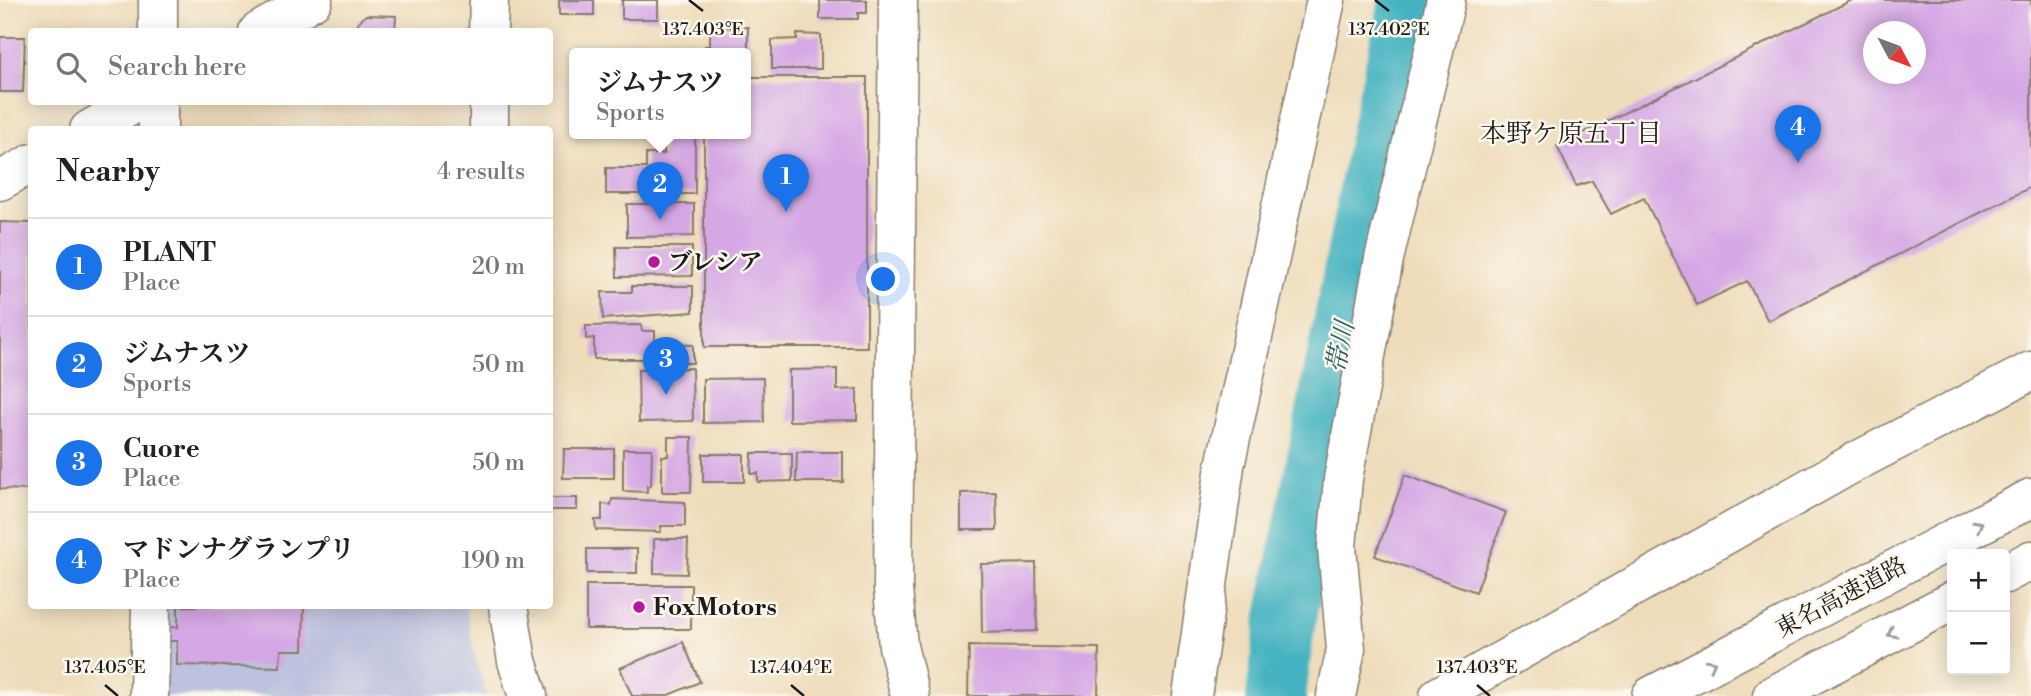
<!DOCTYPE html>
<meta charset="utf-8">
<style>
body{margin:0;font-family:"Libre Bodoni","Noto Serif JP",serif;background:#f6f6f6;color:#222}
.controls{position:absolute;right:21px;bottom:21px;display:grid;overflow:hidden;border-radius:7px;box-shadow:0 4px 18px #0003}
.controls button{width:63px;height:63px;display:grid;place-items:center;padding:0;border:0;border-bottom:2px solid #e0e0e0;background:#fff;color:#222;font:35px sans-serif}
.compass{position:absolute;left:1863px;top:21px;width:63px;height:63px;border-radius:50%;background:#fff;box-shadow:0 4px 18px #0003;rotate:131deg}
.you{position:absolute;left:884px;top:280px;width:24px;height:24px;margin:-18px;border:5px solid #fff;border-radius:50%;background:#1a73e8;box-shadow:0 0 0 10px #1a73e833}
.badge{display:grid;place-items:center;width:46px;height:46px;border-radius:50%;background:#1a73e8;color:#fff;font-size:23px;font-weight:700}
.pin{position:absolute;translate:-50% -58px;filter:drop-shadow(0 2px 4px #0008)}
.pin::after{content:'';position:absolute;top:37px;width:24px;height:21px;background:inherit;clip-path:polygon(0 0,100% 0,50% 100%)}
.popup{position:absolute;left:569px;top:48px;width:182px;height:91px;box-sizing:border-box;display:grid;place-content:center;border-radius:7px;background:#fff;filter:drop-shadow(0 2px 5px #0005);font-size:23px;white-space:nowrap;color:#767676}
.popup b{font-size:26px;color:#222}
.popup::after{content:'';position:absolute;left:50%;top:100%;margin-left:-14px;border:14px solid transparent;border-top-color:#fff}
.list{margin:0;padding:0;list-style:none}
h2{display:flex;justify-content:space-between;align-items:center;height:91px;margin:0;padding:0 28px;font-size:30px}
h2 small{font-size:23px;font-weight:400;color:#767676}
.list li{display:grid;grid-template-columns:46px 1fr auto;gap:21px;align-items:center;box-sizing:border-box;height:98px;padding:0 28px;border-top:2px solid #e0e0e0}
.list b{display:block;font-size:26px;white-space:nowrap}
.list p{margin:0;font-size:23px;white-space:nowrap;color:#767676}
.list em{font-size:23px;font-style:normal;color:#767676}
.icon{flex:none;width:38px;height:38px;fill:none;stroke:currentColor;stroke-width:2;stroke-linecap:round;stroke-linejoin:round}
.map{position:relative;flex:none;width:2031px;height:696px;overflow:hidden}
.search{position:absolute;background:#fff;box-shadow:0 4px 18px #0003;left:28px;top:28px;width:525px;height:77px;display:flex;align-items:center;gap:18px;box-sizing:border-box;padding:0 24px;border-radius:7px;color:#767676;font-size:26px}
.panel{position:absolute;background:#fff;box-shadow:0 4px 18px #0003;left:28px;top:126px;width:525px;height:483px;border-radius:7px}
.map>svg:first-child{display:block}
.industrial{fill:#bdc3de}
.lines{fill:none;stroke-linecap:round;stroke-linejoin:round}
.river{stroke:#45b3c1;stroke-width:60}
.building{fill:#d5a7e5;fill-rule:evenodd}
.minor-casing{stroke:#857c6b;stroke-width:41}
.highway-casing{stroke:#857c6b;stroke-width:41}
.minor{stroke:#fff;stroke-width:38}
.highway{stroke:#fff;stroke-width:38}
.oneway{stroke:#999}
.ticks{fill:none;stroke:#1c1c1c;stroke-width:2.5}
.poi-dot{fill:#b5179e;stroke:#fbf7ec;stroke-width:2.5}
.labels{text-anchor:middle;stroke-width:5;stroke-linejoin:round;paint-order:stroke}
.poi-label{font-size:24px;font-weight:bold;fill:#1c1c1c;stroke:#fbf7ec;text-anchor:start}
.street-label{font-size:24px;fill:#1c1c1c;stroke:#fbf7ec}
.neighbourhood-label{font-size:26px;fill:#1c1c1c;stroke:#fbf7ec}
.water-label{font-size:26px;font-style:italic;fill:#2e6066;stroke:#fbf7ec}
.ticks-label{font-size:18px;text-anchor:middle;fill:#1c1c1c;stroke:#fbf7ec;stroke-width:5;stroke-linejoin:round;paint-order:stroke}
</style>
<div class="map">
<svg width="2031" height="696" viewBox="0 0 2031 696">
<rect width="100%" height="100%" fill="#fbf7ec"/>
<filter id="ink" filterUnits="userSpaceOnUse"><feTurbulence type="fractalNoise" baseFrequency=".0143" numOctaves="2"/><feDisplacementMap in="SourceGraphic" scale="14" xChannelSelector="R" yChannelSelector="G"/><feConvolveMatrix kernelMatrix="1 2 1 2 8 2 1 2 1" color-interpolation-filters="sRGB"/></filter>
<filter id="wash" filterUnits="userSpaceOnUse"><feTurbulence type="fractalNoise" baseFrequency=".00686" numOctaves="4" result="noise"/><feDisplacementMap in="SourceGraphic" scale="28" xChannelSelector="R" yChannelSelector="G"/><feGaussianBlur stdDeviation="1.57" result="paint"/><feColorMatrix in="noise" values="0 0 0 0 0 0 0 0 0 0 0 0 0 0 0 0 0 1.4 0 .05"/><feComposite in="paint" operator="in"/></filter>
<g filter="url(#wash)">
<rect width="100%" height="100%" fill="#eedcba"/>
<polygon class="industrial" points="166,606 466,606 474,652 487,696 162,696"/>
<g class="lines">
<polyline class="river" points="1276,696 1286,618 1381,129 1410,0"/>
</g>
<g id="blocks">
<g class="building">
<rect x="559" y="0" width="35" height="15"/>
<rect x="622" y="0" width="36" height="19"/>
<polygon points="820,0 867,0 867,13 858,13 858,19 820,19"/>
<path d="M1852,0h179v187l-263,134 -21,-40 -50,24 -53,-107 -33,16 -19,-33 -16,5 -19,-40zM1874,32h42v42h-42z"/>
<polygon points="366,15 396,16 395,32 358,32 358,22"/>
<polygon points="748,27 748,54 705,54 705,46 710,46 710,28"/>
<polygon points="797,34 821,35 821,69 772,69 772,40 797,39"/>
<polygon points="0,37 25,37 23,92 0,92"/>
<polygon points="746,77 867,77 867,347 704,347 704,134 746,134"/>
<polygon points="664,134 695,134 695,194 606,194 606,168 646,168 646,154 664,154"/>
<polygon points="627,204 694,204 694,236 627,237"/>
<polygon points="0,222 32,223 32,490 0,489"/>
<polygon points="616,247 692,247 692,276 617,277"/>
<polygon points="632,286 693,286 693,312 603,319 602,292 632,292"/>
<polygon points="641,325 642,331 655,331 655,359 594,359 594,338 586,339 586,326"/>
<polygon points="671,344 693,345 693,363 670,363"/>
<polygon points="692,368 693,421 639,422 638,370"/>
<polygon points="837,369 837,390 857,389 857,420 789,421 789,370"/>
<polygon points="763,378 764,422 703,423 703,379"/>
<polygon points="668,437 692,437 691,492 662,492 662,456 668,456"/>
<polygon points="564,449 614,449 614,478 563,478"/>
<polygon points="623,449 652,449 651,486 647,486 647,492 623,491"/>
<polygon points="797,452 843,452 843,482 796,482"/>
<polygon points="752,453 792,453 792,481 758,482 758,473 751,474"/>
<rect x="703" y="454" width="41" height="28"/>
<polygon points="1405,475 1506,512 1476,592 1375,556"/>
<polygon points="996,492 997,530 961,530 961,493"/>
<rect x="550" y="498" width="27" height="12"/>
<polygon points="612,499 685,502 685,526 661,526 661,532 596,530 595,520 602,520 602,504 611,505"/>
<polygon points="654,539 688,539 687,574 654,573"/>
<rect x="587" y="549" width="50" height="24"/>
<polygon points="1036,563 1037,631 982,633 981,564"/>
<rect x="586" y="585" width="105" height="44"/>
<polygon points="178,606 304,606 303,650 281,650 280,667 177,665 177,641 169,641 169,627 178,627"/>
<polygon points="683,642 700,682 666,696 632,696 620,668"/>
<polygon points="969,646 1099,648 1098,696 968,696"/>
</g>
</g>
</g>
<g filter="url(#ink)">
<use href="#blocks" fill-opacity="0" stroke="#857c6b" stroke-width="2"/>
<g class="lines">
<g class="minor-casing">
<g id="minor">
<polyline points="898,0 893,589 898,646 910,696"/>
<polyline points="158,32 158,0"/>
<polyline points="258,32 313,0"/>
<polyline points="488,32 489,0"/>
<polyline points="489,102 489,130"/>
<polyline points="89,130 137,102"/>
<polyline points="158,130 158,102"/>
<polyline points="0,181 32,163"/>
<polyline points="508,606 517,661 528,696"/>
<polyline points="149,696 151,606"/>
<polyline points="1192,696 1225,466 1326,0"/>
<polyline points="1336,696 1346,649 1337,547 1343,479 1384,259 1446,0"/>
<polyline points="1439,696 1857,461 2031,371"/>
</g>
</g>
<g class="highway-casing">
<g id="highway">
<polyline points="2005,574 2031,560"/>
<polyline points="1651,696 2031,498"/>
<polyline points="1772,696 1952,601"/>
</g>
</g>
<use href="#minor" class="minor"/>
<use href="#highway" class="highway"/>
</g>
<defs><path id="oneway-chevron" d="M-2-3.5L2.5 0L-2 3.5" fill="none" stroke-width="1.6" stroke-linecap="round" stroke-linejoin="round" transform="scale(1.75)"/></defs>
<g class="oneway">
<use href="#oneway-chevron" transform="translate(1978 525) rotate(-28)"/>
<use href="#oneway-chevron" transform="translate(1892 633) rotate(152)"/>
<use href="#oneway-chevron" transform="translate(1711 664) rotate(-28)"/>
</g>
</g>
<path class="ticks" d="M689,0l14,11M1375,0l14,11M105,685l13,11M791,685l13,11M1477,685l13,11"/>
<g class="poi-dot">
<circle cx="654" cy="262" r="7"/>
<circle cx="639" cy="607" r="7"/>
</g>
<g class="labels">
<g class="poi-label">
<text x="668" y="270">ブレシア</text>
<text x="653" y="615">FoxMotors</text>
</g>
<g class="street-label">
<text transform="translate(1841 597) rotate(-28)" y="8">東名高速道路</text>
</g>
<g class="neighbourhood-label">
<text x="1571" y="142">本野ケ原五丁目</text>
</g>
<g class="water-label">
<text transform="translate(1340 347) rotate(-79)" y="9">帯川</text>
</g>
</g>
<g class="ticks-label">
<text x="703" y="35">137.403°E</text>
<text x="1389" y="35">137.402°E</text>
<text x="105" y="673">137.405°E</text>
<text x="791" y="673">137.404°E</text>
<text x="1477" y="673">137.403°E</text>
</g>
</svg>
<div class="controls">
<button>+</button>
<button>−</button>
</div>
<svg class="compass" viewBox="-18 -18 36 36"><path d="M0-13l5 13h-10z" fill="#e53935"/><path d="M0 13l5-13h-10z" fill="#767676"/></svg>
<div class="you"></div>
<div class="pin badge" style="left:786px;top:212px">1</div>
<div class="pin badge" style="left:660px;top:220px">2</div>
<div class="popup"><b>ジムナスツ</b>Sports</div>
<div class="pin badge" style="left:666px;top:395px">3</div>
<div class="pin badge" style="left:1798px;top:163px">4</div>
<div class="search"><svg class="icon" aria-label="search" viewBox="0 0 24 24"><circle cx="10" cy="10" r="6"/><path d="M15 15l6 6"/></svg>Search here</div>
<section class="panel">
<h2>Nearby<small>4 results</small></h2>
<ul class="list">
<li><span class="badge">1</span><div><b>PLANT</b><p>Place</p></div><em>20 m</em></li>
<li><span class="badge">2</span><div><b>ジムナスツ</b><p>Sports</p></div><em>50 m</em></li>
<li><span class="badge">3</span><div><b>Cuore</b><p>Place</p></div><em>50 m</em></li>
<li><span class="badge">4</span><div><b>マドンナグランプリ</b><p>Place</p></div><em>190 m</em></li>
</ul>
</section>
</div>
